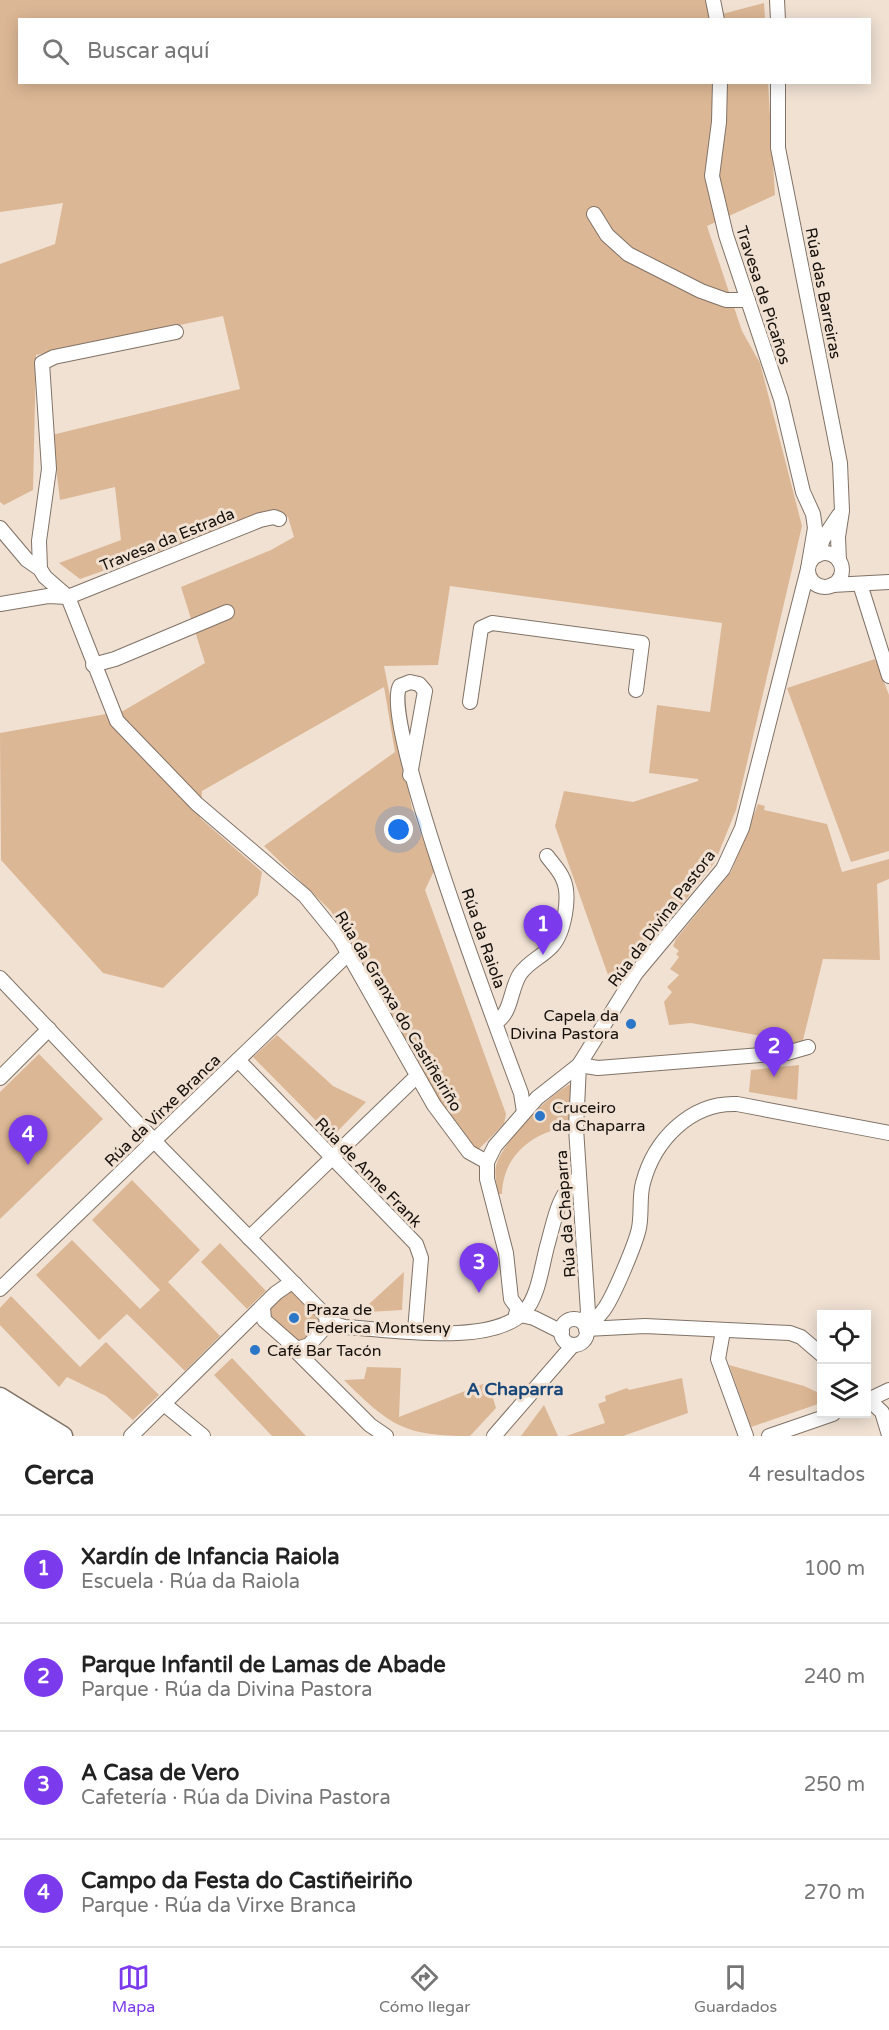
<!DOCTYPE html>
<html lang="es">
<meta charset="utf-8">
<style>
body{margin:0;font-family:"Varela Round",sans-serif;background:#f6f6f6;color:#222}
.controls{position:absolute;right:18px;bottom:18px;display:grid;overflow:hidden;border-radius:0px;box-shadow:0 3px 15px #0003}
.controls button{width:54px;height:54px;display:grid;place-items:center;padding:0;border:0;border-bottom:2px solid #e0e0e0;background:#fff;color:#222;font:30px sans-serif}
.you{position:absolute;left:399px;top:830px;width:21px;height:21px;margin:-15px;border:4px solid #fff;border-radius:50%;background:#1a73e8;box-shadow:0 0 0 9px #1a73e833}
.badge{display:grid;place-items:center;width:39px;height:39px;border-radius:50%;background:#7c3aed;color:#fff;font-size:20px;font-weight:700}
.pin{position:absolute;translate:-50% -50px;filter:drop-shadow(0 2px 3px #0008)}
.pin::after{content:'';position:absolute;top:32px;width:21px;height:18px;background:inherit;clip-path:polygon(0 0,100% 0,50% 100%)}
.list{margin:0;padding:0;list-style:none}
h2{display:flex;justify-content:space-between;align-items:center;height:78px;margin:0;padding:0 24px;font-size:26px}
h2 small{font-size:20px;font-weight:400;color:#767676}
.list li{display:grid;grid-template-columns:39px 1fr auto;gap:18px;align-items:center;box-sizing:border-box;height:108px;padding:0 24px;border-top:2px solid #e0e0e0}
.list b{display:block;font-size:22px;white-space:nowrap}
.list p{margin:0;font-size:20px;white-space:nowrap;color:#767676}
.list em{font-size:20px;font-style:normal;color:#767676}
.icon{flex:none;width:33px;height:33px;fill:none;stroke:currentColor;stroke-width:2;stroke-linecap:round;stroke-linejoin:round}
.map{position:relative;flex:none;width:889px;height:1436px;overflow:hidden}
.search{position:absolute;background:#fff;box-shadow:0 3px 15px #0003;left:18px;right:18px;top:18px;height:66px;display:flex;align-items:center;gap:15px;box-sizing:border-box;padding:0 21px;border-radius:0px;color:#767676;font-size:22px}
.sheet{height:510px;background:#fff}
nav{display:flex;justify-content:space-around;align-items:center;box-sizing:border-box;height:84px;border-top:2px solid #e0e0e0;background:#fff;font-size:16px;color:#767676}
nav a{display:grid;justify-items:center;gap:3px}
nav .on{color:#7c3aed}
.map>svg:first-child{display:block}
.green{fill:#dcb795}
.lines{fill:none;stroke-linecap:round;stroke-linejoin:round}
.minor-casing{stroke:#807266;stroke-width:16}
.highway-casing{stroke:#807266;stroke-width:21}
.minor{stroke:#fff;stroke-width:14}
.highway{stroke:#fff;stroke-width:18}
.poi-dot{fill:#2b76c6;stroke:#f0e1d3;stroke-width:2}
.labels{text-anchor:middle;stroke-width:6;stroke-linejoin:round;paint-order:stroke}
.street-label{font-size:16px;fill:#15100b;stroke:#f0e1d3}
.poi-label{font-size:16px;fill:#15100b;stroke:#f0e1d3;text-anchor:start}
.neighbourhood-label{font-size:18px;font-weight:bold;fill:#174679;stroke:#f0e1d3}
</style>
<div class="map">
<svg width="889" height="1436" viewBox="0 0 889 1436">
<rect width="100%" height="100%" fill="#f0e1d3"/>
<g class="green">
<polygon points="0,0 705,0 711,17 764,3 765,19 20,20 20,82 768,83 775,195 707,226 742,331 760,363 802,526 736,810 715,862 684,902 646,943 613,989 555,826 564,791 633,802 698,781 698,779 649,773 657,705 710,712 722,623 450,586 438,665 384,666 412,808 434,871 425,890 506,1114 504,1124 478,1150 474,1150 437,1102 331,911 264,846 395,752 384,687 202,791 200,818 262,872 258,895 163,988 103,973 1,860 0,733 123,711 205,663 181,587 271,550 294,537 288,517 275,510 80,579 59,563 121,540 115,487 60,500 52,435 240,389 223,316 36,355 33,490 4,505 0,502 0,264 55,244 63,203 0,212"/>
<polygon points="875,659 889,695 889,851 851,862 787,688"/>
<polygon points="758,804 765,806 764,810 827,824 842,872 889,859 889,879 877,884 880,960 823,959 802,1044 767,1045 767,1037 691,1023 669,1025 664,1002 672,992 667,987 679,975 670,969 679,957 676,954 679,951 673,946 676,939 731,872"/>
<polygon points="277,1035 333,1086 366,1102 332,1137 253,1057"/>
<polygon points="39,1054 103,1119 0,1219 0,1092"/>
<polygon points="799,1065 797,1100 749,1092 751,1070"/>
<path d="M571,1084l2,8 -3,34c-37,6 -67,29 -68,68h-4c-1,-9 -4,-19 -2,-28 6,-24 53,-72 75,-82z"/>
<polygon points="132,1180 200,1250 168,1282 220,1336 185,1371 127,1314 99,1340 36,1275 72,1240 140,1309 160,1290 92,1220"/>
<polygon points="220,1243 266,1291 247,1309 201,1262"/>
<polygon points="404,1272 402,1310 369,1312 369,1304"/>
<path d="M292,1291l8,4 22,26 -16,18 -7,4c-12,-10 -40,-25 -24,-41 6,-5 9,-8 17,-11z"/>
<polygon points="11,1296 80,1367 106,1342 159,1395 133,1420 106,1396 67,1377 59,1387 0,1325 0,1308"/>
<polygon points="232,1358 306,1436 272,1436 214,1375"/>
<polygon points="729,1365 804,1386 821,1394 821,1403 751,1427"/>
<path d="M367,1367l34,1 -2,49 89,-35 8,26 -26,28c-65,0 -80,-10 -126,-56l20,-1z"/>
<polygon points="682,1378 688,1413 623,1436 566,1436 605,1423 598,1404 606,1401 605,1396 627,1388 629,1390"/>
<polygon points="544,1405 558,1436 521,1436"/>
</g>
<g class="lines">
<g class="minor-casing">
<g id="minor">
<polyline points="713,0 717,20"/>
<polyline points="777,0 778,20"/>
<polyline points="720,82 719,122 712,176 726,235 781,399 803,492 813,514 815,528 809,563"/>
<polyline points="778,82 778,148 840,463 842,511 838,537 839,561"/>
<polyline points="594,214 607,235 628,254 701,291 726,300 748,300"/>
<polyline points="0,528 27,560 40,569 45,577 68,597 117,721 197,804 305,896 340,939 434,1105 469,1152 487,1162"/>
<circle cx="825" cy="570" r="17"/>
<polyline points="818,555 823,539 839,515"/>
<polyline points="40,569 39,541 49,469 42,363 54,357 176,332"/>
<polyline points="860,584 889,676"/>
<polyline points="832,585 889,582"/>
<polyline points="0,604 48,596 68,597 260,520 274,517 279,519"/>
<polyline points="93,665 115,659 227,612"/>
<polyline points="470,702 481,628 492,623 642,643 636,690"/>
<path d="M410,775l15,-84 -6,-7 -9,-2 -10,4c-21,33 101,353 121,407l3,19"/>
<polyline points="0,978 162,1149 326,1316 327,1325 309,1345 297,1349 264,1320 263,1307"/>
<path d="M496,1022c16,-9 14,-33 24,-48 9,-13 22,-17 32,-28 12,-13 19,-50 11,-67 -3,-8 -11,-16 -16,-23"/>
<polyline points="238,1060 416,1244 421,1258 415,1331"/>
<polyline points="579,1065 576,1128 588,1312 584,1324"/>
<polyline points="579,1065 598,1068 787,1053 808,1047"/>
<polyline points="0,1078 49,1029"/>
<polyline points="249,1238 417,1076"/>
<polyline points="0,1289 348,954"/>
<polyline points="516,1314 534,1318 562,1332"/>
<polyline points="522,1314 511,1299 506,1253 487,1179 487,1162 495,1146 537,1098 579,1065 636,973 723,869 742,828 808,569"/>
<circle cx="574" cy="1332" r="13"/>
<path d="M328,1322l16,5c45,2 146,20 180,-15 15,-15 18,-49 24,-69 7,-25 10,-48 30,-65"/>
<path d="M586,1329c6,-7 14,-13 19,-21 9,-13 31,-65 34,-80 3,-15 0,-31 4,-45 11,-42 47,-81 94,-79l152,29"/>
<polyline points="586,1329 645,1326 790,1333 801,1337 822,1355"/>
<polyline points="723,1331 718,1359 746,1436"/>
<polyline points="293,1348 370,1425 386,1436"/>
<polyline points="866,1397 882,1412 889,1435"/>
<polyline points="866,1401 889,1390"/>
<polyline points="164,1404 203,1436"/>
<polyline points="131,1436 276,1293 289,1284 295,1284"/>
<polyline points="494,1436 573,1345"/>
<polyline points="769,1436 833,1414"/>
</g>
</g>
<g class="highway-casing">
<g id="highway">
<polyline points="0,1397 63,1436"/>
<polyline points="0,1411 37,1436"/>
<polyline points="0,1428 12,1436"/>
</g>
</g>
<use href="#minor" class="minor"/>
<use href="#highway" class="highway"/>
</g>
<g class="poi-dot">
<circle cx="631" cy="1024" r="6"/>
<circle cx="540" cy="1116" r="6"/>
<circle cx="294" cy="1318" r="6"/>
<circle cx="255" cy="1350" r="6"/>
</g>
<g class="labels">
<g class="street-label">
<text transform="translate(824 293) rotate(79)" y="6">Rúa das Barreiras</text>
<text transform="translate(764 295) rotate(72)" y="6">Travesa de Picaños</text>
<text transform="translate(167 539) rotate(-22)" y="6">Travesa da Estrada</text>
<text transform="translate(661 918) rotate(-53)" y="6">Rúa da Divina Pastora</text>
<text transform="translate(484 938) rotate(71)" y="6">Rúa da Raiola</text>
<text transform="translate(399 1011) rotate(59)" y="6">Rúa da Granxa do Castiñeiriño</text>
<text transform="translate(162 1110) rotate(-44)" y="6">Rúa da Virxe Branca</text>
<text transform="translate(369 1172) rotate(46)" y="6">Rúa de Anne Frank</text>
<text transform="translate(565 1214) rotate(-94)" y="6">Rúa da Chaparra</text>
</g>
<g class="poi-label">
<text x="619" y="1021" text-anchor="end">Capela da<tspan x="619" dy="18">Divina Pastora</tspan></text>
<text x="552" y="1113">Cruceiro<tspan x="552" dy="18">da Chaparra</tspan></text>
<text x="306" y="1315">Praza de<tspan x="306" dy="18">Federica Montseny</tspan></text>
<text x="267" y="1356">Café Bar Tacón</text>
</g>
<g class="neighbourhood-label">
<text x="515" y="1395">A Chaparra</text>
</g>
</g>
</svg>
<div class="controls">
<button><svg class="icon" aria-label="locate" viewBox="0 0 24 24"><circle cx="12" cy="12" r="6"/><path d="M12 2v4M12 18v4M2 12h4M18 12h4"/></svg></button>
<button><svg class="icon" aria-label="layers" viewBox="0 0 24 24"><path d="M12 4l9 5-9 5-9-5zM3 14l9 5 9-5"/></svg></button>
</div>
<div class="you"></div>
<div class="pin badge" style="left:543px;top:955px">1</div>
<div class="pin badge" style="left:774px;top:1077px">2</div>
<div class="pin badge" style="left:479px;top:1293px">3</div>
<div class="pin badge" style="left:28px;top:1165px">4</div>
<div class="search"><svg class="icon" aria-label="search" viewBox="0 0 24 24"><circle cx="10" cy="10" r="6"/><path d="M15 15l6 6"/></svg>Buscar aquí</div>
</div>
<section class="sheet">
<h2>Cerca<small>4 resultados</small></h2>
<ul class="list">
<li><span class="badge">1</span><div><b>Xardín de Infancia Raiola</b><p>Escuela · Rúa da Raiola</p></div><em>100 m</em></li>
<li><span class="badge">2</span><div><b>Parque Infantil de Lamas de Abade</b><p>Parque · Rúa da Divina Pastora</p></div><em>240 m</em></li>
<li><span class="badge">3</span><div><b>A Casa de Vero</b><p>Cafetería · Rúa da Divina Pastora</p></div><em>250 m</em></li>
<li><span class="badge">4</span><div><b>Campo da Festa do Castiñeiriño</b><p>Parque · Rúa da Virxe Branca</p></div><em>270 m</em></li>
</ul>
</section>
<nav>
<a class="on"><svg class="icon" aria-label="map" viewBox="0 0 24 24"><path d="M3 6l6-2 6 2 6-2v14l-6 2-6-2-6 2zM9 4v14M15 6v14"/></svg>Mapa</a>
<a><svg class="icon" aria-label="directions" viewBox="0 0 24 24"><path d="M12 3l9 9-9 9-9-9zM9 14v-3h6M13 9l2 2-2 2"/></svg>Cómo llegar</a>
<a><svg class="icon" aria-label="saved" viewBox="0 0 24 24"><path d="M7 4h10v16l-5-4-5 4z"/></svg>Guardados</a>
</nav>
